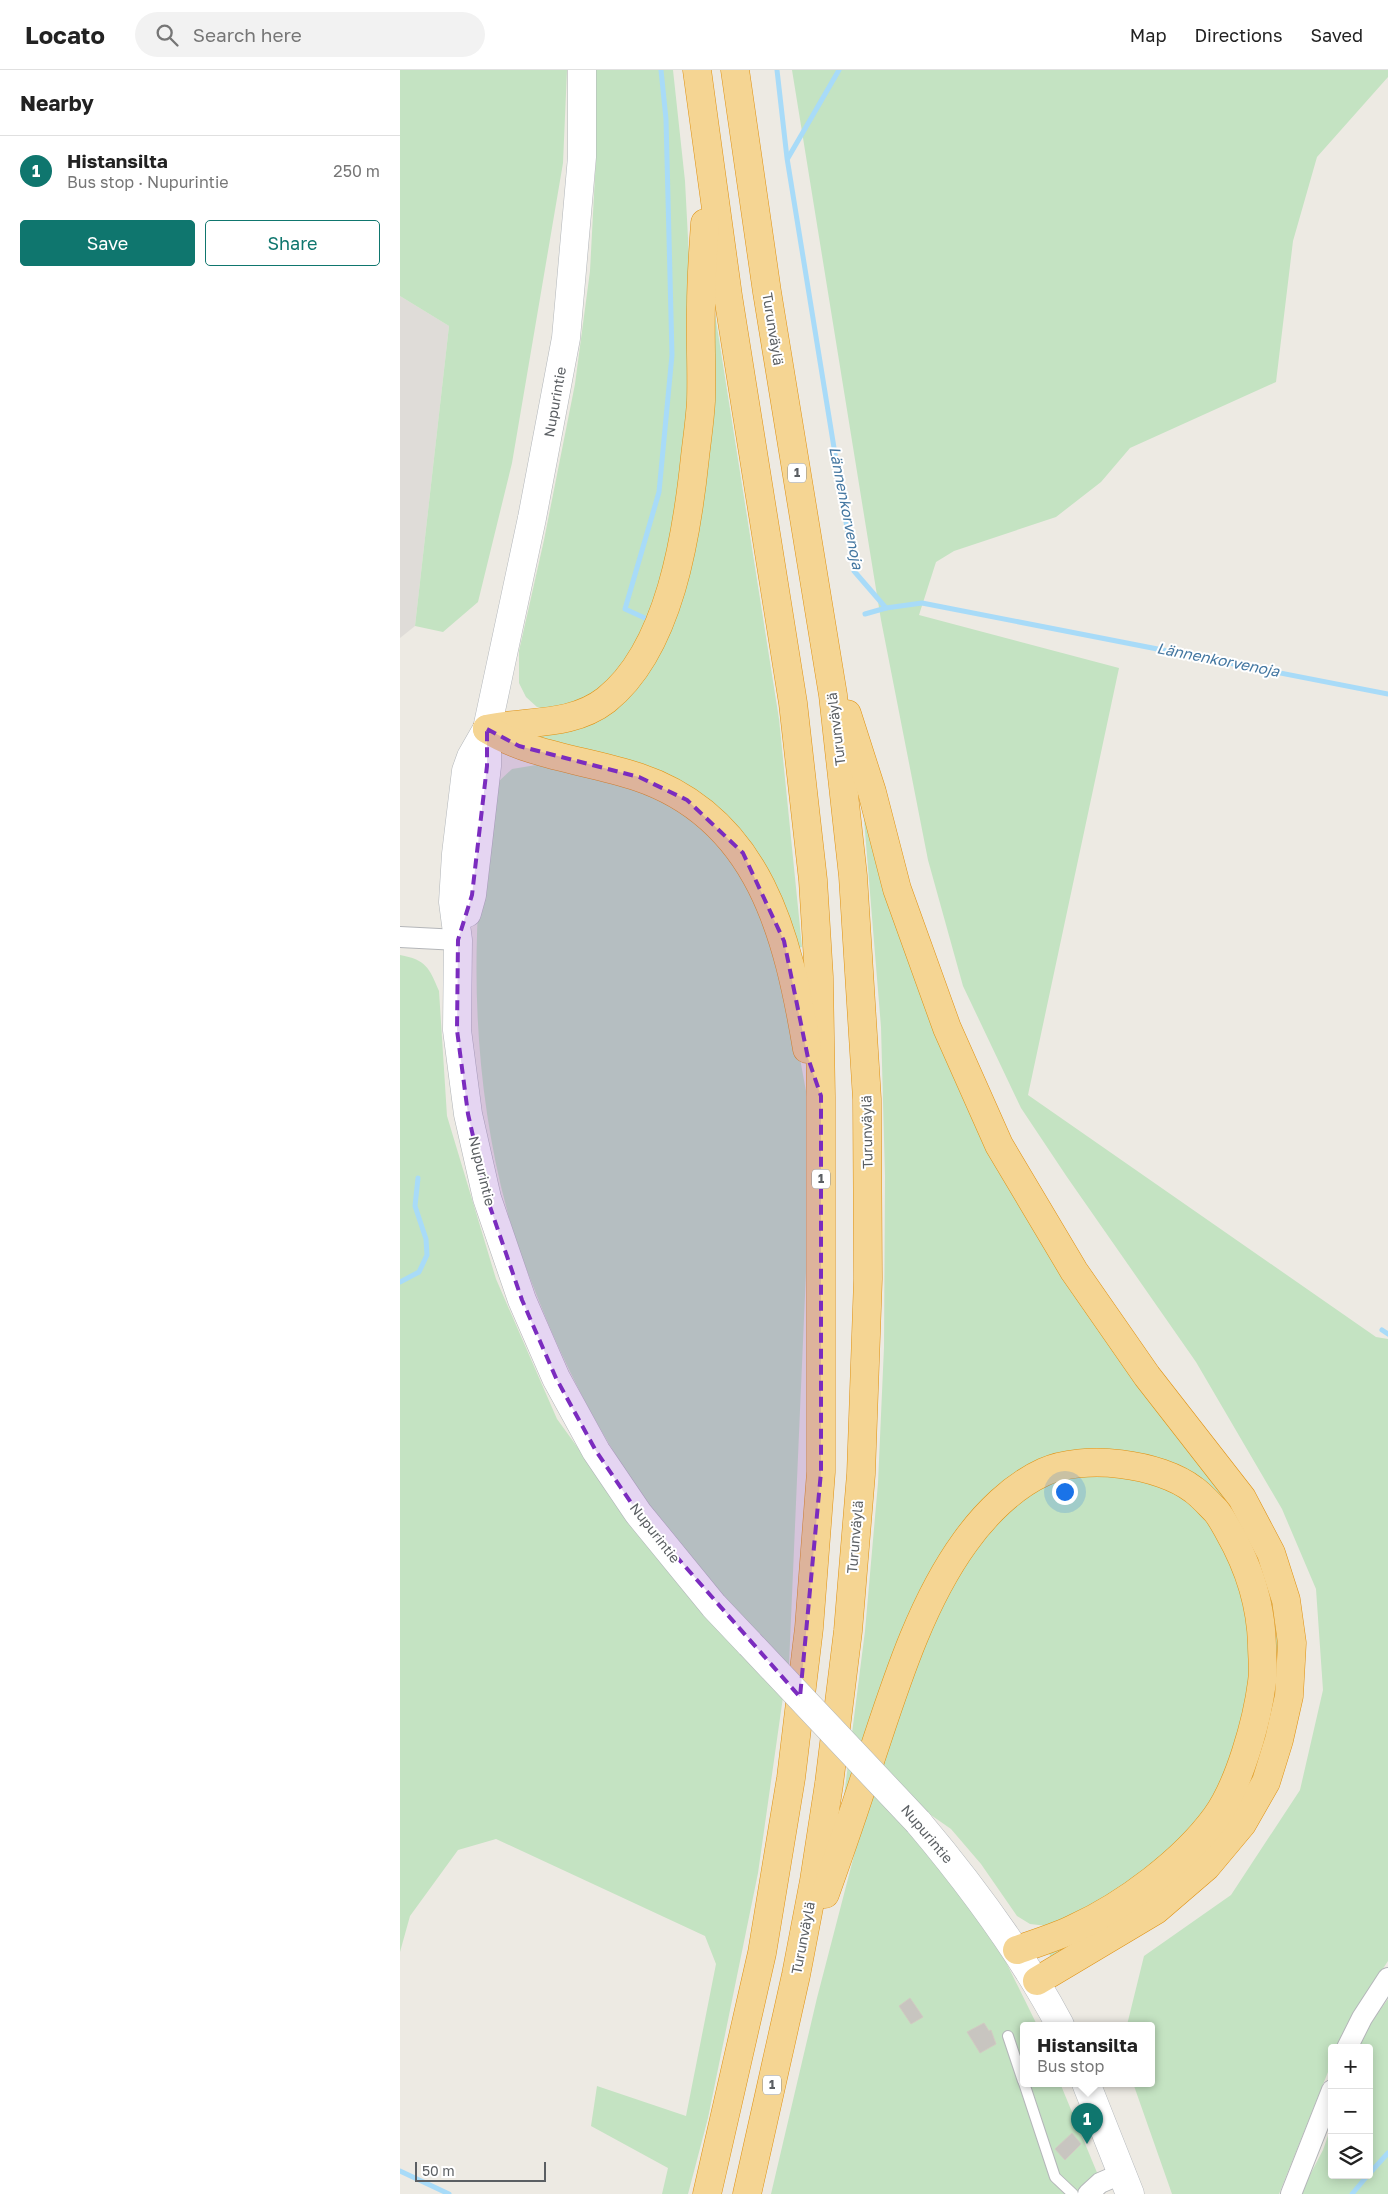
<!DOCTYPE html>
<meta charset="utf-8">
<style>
body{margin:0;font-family:"Golos Text",sans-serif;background:#f2f2f2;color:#222}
.controls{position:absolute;right:15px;bottom:15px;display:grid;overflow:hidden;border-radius:5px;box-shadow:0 2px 12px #0003}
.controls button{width:45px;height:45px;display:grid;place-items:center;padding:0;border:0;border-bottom:1px solid #e0e0e0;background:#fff;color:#222;font:25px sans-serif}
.scale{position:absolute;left:15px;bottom:12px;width:131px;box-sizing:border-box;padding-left:5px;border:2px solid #5b5f63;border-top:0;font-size:14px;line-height:18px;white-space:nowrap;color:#5b5f63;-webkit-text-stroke:4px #fff;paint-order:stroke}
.you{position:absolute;left:664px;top:1421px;width:18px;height:18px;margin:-12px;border:4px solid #fff;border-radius:50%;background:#1a73e8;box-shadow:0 0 0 8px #1a73e833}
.badge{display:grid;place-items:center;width:32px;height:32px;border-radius:50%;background:#0f766e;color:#fff;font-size:16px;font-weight:700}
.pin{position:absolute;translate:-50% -41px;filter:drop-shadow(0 1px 2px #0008)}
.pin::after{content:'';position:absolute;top:26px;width:18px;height:15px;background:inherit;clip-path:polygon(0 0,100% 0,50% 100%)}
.popup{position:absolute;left:620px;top:1952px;width:135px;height:65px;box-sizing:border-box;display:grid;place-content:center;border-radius:5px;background:#fff;filter:drop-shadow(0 1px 4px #0005);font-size:16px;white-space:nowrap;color:#767676}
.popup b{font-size:19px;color:#222}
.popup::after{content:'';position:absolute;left:50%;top:100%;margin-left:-10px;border:10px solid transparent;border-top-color:#fff}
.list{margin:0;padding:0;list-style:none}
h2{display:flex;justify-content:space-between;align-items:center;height:65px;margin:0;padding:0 20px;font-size:21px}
h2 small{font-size:16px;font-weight:400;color:#767676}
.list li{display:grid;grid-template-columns:32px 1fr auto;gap:15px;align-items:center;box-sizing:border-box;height:70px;padding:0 20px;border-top:1px solid #e0e0e0}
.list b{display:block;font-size:19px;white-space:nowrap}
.list p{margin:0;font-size:16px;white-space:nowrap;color:#767676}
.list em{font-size:16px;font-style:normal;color:#767676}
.actions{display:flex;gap:10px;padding:15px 20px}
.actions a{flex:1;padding:11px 0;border:1px solid #0f766e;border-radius:5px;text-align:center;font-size:18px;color:#0f766e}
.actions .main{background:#0f766e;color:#fff}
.icon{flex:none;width:28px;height:28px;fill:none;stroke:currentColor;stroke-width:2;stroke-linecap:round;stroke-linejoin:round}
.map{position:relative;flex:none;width:988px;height:2124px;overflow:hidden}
header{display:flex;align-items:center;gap:30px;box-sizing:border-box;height:70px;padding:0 25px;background:#fff;border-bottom:1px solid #e0e0e0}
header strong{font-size:24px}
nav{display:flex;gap:28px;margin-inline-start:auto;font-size:18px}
.search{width:350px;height:45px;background:#f2f2f2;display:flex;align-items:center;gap:12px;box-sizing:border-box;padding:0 18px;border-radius:28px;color:#767676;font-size:19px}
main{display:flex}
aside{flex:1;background:#fff}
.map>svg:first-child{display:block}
.industrial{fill:#dfdcd8}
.green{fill:#c4e3c2}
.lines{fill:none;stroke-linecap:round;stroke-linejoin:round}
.stream{stroke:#a8dbf8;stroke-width:5}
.building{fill:#c8c5c0;stroke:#d1cbc2}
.service-casing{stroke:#b4b6b9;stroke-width:12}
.minor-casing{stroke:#b4b6b9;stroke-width:22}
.secondary-casing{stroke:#b2b6ba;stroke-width:29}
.motorway-casing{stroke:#df9111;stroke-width:29}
.service{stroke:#fff;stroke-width:10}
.minor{stroke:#fff;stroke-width:20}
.secondary{stroke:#fff;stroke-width:28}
.motorway{stroke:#f5d593;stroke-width:28}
.secondary-bridge-casing{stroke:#b2b6ba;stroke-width:29;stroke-linecap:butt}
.secondary-bridge{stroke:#fff;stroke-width:28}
.marked{fill:#7b2cbf;fill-opacity:0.2;stroke:#7b2cbf;stroke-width:4;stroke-dasharray:10 6;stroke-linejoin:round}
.labels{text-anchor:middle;stroke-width:4;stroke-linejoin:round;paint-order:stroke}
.shield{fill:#fff;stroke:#8c8f92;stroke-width:1}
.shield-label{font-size:12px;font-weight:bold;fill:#5b5f63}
.street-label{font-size:14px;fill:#5b5f63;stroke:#fff}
.water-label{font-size:15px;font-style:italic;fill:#4477a1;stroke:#fff}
</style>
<header>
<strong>Locato</strong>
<div class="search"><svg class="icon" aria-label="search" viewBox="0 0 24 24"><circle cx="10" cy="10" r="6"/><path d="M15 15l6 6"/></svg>Search here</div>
<nav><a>Map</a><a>Directions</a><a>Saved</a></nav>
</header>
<main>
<aside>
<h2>Nearby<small></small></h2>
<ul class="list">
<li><span class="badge">1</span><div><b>Histansilta</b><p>Bus stop · Nupurintie</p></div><em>250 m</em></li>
</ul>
<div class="actions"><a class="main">Save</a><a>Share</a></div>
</aside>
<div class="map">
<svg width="988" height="2124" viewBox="0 0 988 2124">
<rect width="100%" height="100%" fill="#edeae3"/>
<polygon class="industrial" points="0,226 49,256 15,556 0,568"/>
<g class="green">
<polygon points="0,0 167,0 163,93 112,393 78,532 43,562 15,556 49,256 0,226"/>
<polygon points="195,0 273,0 285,111 292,244 291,327 269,487 253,543 215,607 191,625 168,637 149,640 137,637 126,627 119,613 119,581 144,470 175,314 190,201 196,87"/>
<polygon points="392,0 988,0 988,7 917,87 893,171 876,312 730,378 701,412 656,447 554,481 536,492 519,545 719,598 628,1025 976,1267 988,1269 988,1891 947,1954 937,1978 932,1978 932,1992 879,2124 772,2124 733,2013 751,2013 751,1955 727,1955 744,1886 831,1825 900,1720 923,1620 916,1519 882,1439 796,1292 667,1107 621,1038 563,916 528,790 481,550"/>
<polygon points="315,244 379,649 402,877 399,878 392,861 342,764 120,665 161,661 264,565 313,245"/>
<path d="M136,695l17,2 105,26 50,34 51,74 28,87 19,103v181l-17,393c-39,-41 -78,-81 -113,-125 -59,-73 -105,-157 -139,-244 -11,-28 -23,-57 -30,-86 -24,-89 -33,-184 -30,-276 1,-44 8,-89 12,-133l9,-19 14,-13z"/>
<polygon points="463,737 578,1048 826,1418 868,1498 883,1579 869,1682 801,1791 651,1889 649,1883 732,1834 860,1669 841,1460 716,1383 586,1435 443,1734 465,1561 478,1413 484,1277 485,1106 481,957"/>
<path d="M0,885c26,5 29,12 39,36l8,125 49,163 61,140 90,124 136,154 -25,176 -50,245 -20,76h-26l6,-26 -77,-42 6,-40 89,30 30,-152 -11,-28 -209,-97 -38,11 -48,66 -10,36z"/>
<polygon points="692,1400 762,1411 818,1455 842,1502 856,1605 824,1715 795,1758 716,1826 648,1856 630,1854 617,1846 581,1794 551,1759 528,1743 479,1690 518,1579 560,1492 603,1441 637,1415"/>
<polygon points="471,1720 535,1789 604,1888 637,1955 623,1955 623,2013 660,2013 698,2105 680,2124 371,2124 417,1928"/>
<polygon points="988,1929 988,2124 900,2124 923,2080 932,2054 932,2105 969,2105 969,1978 958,1978 963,1964"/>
</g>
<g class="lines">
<g class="stream">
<polyline points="377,0 387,88 454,501 486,538 522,533 988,624"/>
<polyline points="388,88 439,0"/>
<polyline points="465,544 486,538"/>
<polyline points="247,549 225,539 259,422 272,285 266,49 261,0"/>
<polyline points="0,1212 19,1202 27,1185 26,1169 15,1136 18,1108"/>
<polyline points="982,1260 988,1264"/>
<polyline points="0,2101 49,2124"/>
<polyline points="969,2104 988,2083"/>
<polyline points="952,2124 968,2105"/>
</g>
</g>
<g class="building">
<polygon points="510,1928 523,1947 511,1954 499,1936"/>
<polygon points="584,1953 589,1961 591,1960 596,1974 580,1983 567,1962"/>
<polygon points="672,2063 681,2074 665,2090 655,2079"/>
</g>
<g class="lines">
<g class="service-casing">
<g id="service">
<polyline points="608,1966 623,2011"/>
<polyline points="624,2013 655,2107 673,2124"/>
</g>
</g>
<g class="minor-casing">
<g id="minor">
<polyline points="0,867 58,870"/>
<polyline points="947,1978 962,1948 988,1908"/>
<polyline points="688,2124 700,2113 723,2103"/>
<polyline points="891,2124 932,2020"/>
</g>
</g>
<g class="secondary-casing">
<g id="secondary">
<polyline points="87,659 71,687 66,701 56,784 53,832 58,870 57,960 68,1044 87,1128 122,1230 156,1308 196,1381 238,1443 314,1536 350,1574"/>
<polyline points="67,843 72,825 87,696 87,659 132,448 166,268 182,87 182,0"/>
<path d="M518,1752c54,64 103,130 142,203"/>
<polyline points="686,2013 730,2124"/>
</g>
</g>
<g class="motorway-casing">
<g id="motorway">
<polyline points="297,0 328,226 393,633 413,810 419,907 421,1026 421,1402 409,1558 391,1708 362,1883 307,2124"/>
<polyline points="335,0 367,222 433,625 453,806 467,1029 468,1209 461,1404 448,1561 429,1714 414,1811 396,1905 347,2124"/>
<polyline points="447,644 472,722 497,819 547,958 599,1075 674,1201 747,1306 842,1428 871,1483 886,1530 892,1573 889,1626 879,1670 866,1712 842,1754 806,1797 756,1840 637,1911"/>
<path d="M87,659c40,-9 84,-2 119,-29 64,-51 81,-166 89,-243 2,-18 5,-37 6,-56 1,-32 -1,-63 0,-95 0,-27 2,-55 4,-83"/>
<path d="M87,659c46,28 101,31 151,48 122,41 150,159 169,272"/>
<path d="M425,1824c16,-45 32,-90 46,-136 24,-72 49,-154 94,-216 20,-28 48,-56 79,-70 40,-18 115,-9 150,18 7,5 15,14 22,21 5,6 9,14 13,21 20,35 32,73 33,113 0,12 2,25 0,37 -5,40 -23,103 -46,135 -32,44 -91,88 -141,111 -18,9 -39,15 -58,22"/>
</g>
</g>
<use href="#service" class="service"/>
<use href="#minor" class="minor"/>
<use href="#secondary" class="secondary"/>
<use href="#motorway" class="motorway"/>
<g class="secondary-bridge-casing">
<polyline id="secondary-bridge" points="350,1574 518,1752"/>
</g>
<use href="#secondary-bridge" class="secondary-bridge"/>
</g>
<path class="marked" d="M87,659l32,17 120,31 48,23 56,53 41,88 24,117 13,38v376l-21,225 -162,-184 -42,-62 -40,-73 -34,-78 -35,-102 -19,-84 -11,-84 1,-90 14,-45 15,-129z"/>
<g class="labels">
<g class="shield">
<rect x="388" y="393.5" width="18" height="19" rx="4"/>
<rect x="412" y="1099.5" width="18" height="19" rx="4"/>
<rect x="363" y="2005.5" width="18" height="19" rx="4"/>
</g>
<g class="shield-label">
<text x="397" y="407">1</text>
<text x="421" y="1113">1</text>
<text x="372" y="2019">1</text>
</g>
<g class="street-label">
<text transform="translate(373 259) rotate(81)" y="5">Turunväylä</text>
<text transform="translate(155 332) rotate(-80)" y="5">Nupurintie</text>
<text transform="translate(436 659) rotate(-97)" y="5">Turunväylä</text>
<text transform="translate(467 1062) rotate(-91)" y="5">Turunväylä</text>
<text transform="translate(82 1101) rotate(76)" y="5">Nupurintie</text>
<text transform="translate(255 1463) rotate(52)" y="5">Nupurintie</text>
<text transform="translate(455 1467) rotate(-85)" y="5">Turunväylä</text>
<text transform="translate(527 1764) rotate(50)" y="5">Nupurintie</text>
<text transform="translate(403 1868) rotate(-79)" y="5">Turunväylä</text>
</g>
<g class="water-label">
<text transform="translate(446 438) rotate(79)" y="5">Lännenkorvenoja</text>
<text transform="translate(818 590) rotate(11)" y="5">Lännenkorvenoja</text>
</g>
</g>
</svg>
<div class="controls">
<button>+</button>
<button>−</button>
<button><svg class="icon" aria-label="layers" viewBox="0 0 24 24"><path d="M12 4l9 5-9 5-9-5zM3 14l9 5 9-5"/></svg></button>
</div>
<div class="scale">50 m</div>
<div class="you"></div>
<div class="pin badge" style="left:687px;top:2074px">1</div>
<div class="popup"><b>Histansilta</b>Bus stop</div>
</div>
</main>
